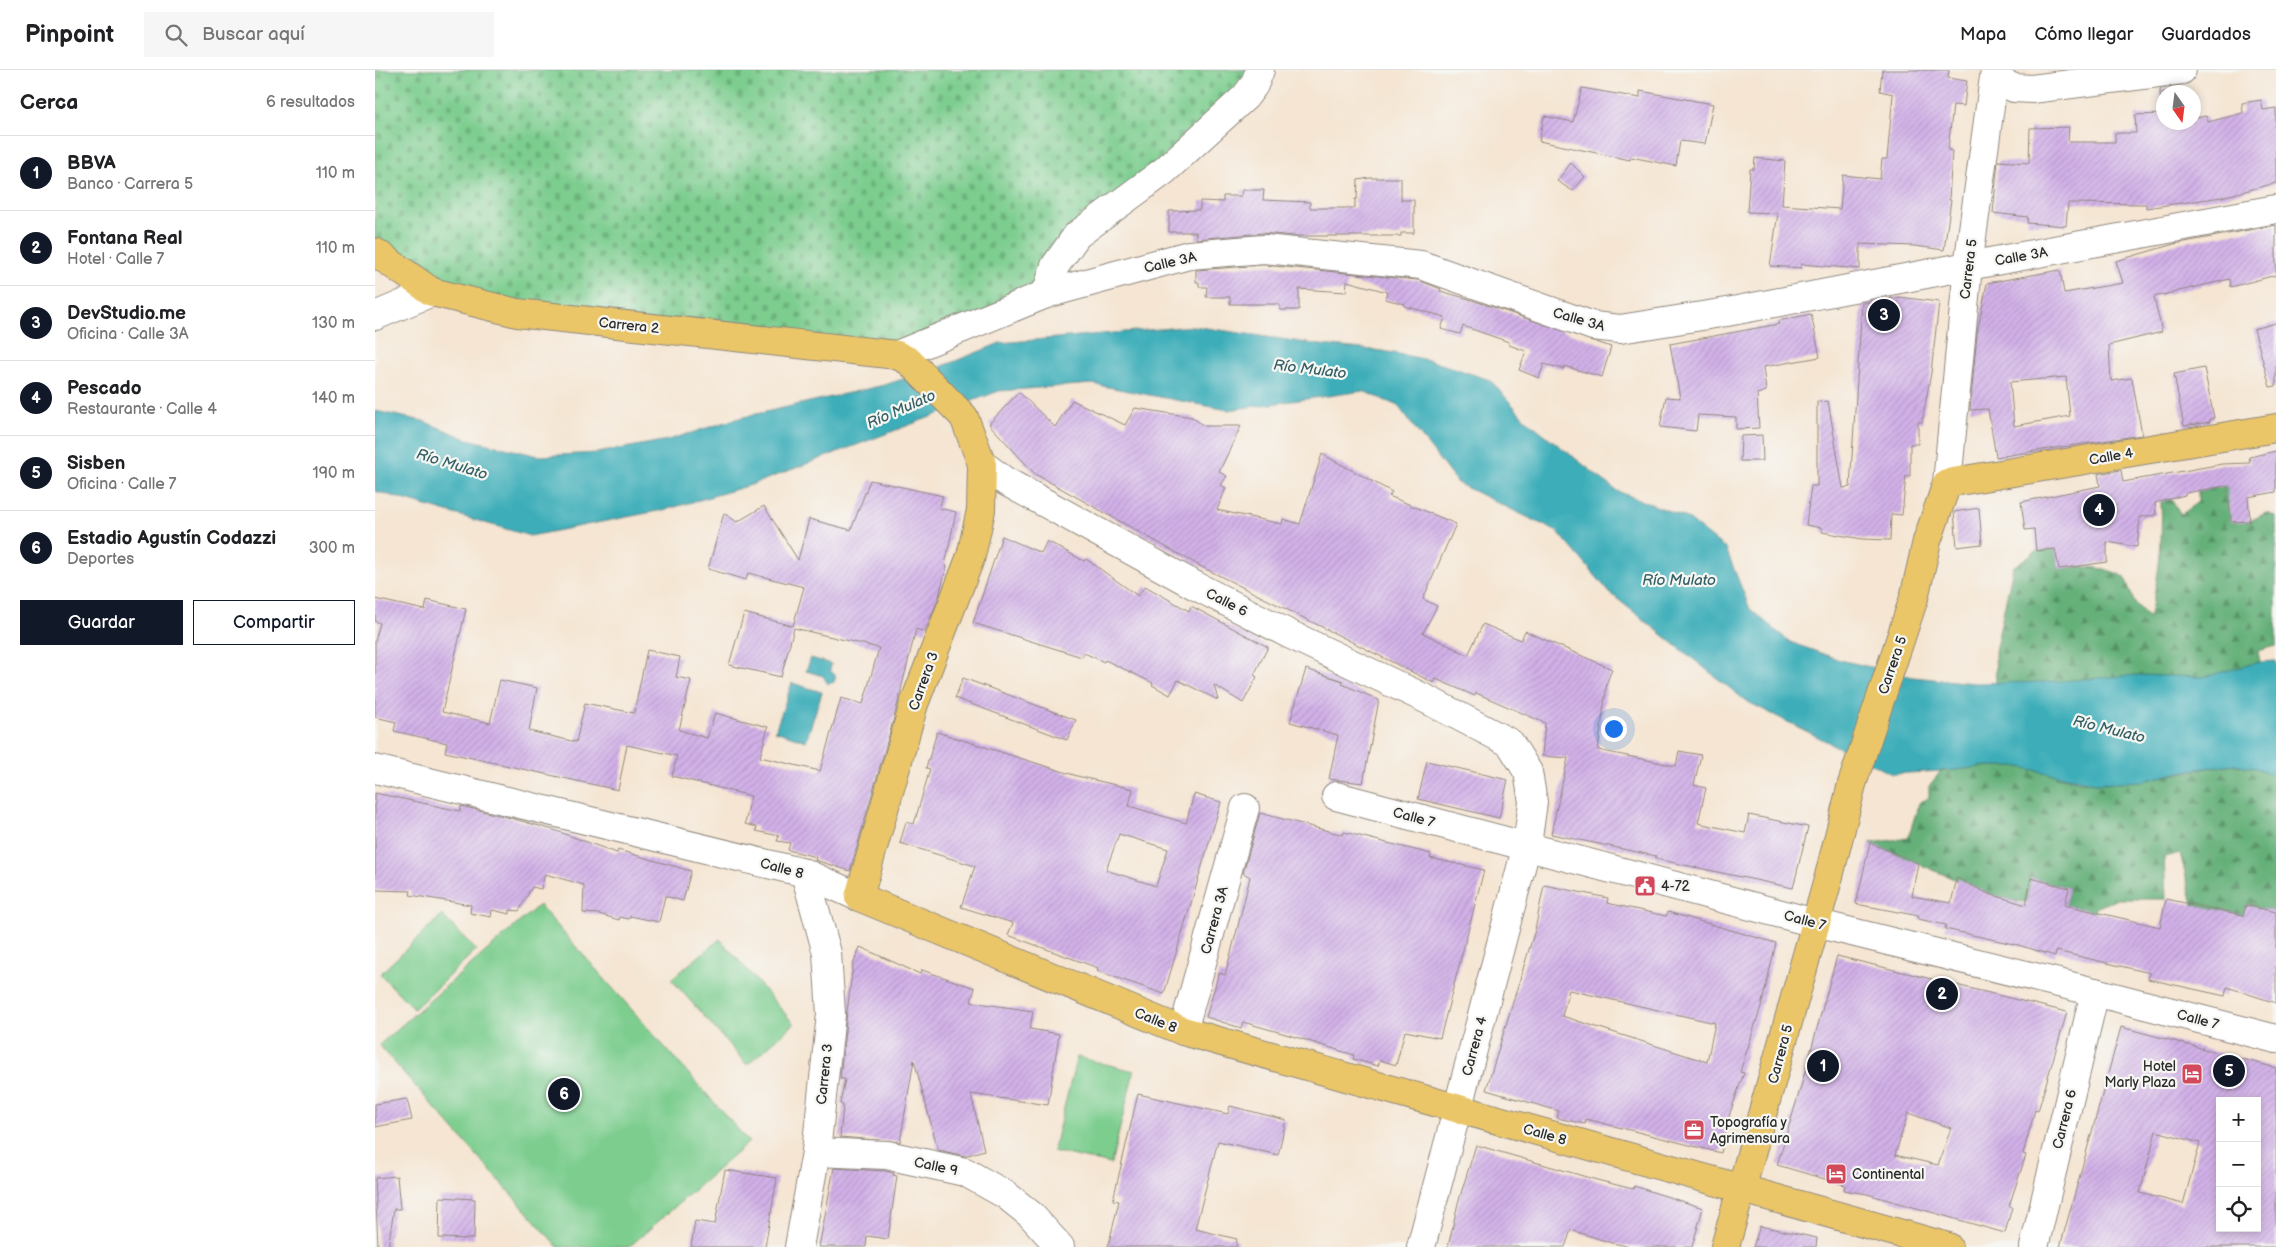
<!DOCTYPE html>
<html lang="es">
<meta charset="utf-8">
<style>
body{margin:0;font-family:"Balsamiq Sans",sans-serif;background:#f6f6f6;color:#202124}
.controls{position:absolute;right:15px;bottom:15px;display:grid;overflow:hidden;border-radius:0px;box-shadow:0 2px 8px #0003}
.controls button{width:45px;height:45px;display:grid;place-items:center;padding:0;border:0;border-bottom:1px solid #e0e0e0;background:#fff;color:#202124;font:25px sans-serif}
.compass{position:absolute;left:1781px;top:15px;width:45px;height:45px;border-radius:50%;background:#fff;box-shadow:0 2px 8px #0003;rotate:166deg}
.you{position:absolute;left:1238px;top:658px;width:18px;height:18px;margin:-12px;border:4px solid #fff;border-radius:50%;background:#1a73e8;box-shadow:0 0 0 8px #1a73e833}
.badge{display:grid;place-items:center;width:32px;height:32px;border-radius:50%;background:#111827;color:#fff;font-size:16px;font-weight:700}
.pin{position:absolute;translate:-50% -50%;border:2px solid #fff;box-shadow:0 1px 5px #0006}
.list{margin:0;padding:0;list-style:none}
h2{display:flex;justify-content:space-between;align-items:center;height:65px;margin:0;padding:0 20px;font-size:21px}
h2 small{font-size:16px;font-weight:400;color:#757577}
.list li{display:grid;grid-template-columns:32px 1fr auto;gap:15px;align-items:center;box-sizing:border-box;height:75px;padding:0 20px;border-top:1px solid #e0e0e0}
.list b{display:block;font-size:19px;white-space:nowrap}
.list p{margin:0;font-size:16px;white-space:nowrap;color:#757577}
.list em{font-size:16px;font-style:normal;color:#757577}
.actions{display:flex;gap:10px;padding:15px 20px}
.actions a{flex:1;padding:11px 0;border:1px solid #111827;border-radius:0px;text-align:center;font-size:18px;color:#111827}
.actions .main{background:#111827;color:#fff}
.icon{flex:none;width:28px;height:28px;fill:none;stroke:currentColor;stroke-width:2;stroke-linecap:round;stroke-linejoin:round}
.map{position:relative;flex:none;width:1901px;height:1177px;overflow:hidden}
header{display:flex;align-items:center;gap:30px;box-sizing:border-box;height:70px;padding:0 25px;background:#fff;border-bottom:1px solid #e0e0e0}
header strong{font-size:24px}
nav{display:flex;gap:28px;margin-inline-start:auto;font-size:18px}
.search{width:350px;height:45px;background:#f6f6f6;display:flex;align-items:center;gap:12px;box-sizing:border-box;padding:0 18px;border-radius:0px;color:#757577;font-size:19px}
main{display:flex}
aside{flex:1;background:#fff}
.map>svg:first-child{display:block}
.forest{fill:url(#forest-firs);stroke:#486e52}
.cemetery{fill:url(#cemetery-stones);stroke:#547c5c}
.park{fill:#7ccd8e;stroke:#547c5c}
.water{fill:#3eaeb9;stroke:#346c72}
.building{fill:url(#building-hatch);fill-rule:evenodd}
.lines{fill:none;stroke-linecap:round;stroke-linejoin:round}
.minor-casing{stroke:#90887e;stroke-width:30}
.major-casing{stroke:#90887e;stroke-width:30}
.minor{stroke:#fff;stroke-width:28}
.major{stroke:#eac669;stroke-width:28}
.labels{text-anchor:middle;stroke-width:4.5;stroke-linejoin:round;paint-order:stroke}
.street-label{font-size:14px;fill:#2b2b2b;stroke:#f6f6f2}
.poi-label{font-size:14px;fill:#2b2b2b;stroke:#f6f6f2;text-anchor:start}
.water-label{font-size:15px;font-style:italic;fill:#335f64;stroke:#f6f6f2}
</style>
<header>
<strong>Pinpoint</strong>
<div class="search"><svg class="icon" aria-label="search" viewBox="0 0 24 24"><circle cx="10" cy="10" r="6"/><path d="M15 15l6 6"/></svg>Buscar aquí</div>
<nav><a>Mapa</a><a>Cómo llegar</a><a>Guardados</a></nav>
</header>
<main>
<aside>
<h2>Cerca<small>6 resultados</small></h2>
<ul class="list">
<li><span class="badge">1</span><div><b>BBVA</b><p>Banco · Carrera 5</p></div><em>110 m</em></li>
<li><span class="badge">2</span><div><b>Fontana Real</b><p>Hotel · Calle 7</p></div><em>110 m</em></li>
<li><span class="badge">3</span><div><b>DevStudio.me</b><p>Oficina · Calle 3A</p></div><em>130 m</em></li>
<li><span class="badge">4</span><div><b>Pescado</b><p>Restaurante · Calle 4</p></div><em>140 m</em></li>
<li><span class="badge">5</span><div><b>Sisben</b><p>Oficina · Calle 7</p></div><em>190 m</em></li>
<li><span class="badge">6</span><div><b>Estadio Agustín Codazzi</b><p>Deportes</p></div><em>300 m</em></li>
</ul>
<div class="actions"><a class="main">Guardar</a><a>Compartir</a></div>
</aside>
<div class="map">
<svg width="1901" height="1177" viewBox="0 0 1901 1177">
<defs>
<pattern id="forest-firs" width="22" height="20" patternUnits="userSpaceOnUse" patternTransform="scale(1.25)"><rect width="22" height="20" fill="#65b079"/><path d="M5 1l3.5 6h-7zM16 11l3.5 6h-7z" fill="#538f63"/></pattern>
<pattern id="cemetery-stones" width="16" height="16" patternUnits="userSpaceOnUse" patternTransform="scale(1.25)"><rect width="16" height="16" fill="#7ccd8e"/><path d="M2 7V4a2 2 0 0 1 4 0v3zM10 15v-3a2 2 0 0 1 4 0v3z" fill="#6bb07b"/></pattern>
<pattern id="building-hatch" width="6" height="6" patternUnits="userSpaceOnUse" patternTransform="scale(1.25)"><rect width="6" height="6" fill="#d2b1e8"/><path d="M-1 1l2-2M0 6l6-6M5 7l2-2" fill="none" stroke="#b498c7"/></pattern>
</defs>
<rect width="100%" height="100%" fill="#f6f6f2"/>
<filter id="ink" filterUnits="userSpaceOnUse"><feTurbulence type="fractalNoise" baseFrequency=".02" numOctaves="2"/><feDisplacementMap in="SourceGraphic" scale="10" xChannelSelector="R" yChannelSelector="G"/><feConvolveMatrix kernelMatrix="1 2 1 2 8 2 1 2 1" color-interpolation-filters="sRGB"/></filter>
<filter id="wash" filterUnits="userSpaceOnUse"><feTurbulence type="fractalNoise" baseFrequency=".0096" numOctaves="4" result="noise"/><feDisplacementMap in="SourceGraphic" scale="20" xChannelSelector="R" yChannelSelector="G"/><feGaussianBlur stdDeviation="1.12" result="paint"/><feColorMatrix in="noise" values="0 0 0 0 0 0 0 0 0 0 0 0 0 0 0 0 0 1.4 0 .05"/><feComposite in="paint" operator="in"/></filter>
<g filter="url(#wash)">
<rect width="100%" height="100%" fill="#f5e5d2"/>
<g class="forest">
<path d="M1852,416l23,35 16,-8 10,4v129l-18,5 5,30 -266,28 -2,-57 18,-85 23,-16 19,-2 4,20c26,-4 43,-3 66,8l9,25 15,16c10,-39 14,-78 12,-117l9,-3 11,16 17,-12v-11z"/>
<path d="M1859,694l22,4 20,8v136l-30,-7 -3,10 -50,-11 -13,-51 -16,4 2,42h-48l-23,9v4l-30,-7 4,-17 -38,-10 -5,24 -13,-1 -26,-8 -117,-50 38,-5 11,-35 10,-5v-12l12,-15c24,-1 48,-7 72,-5 29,1 57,17 86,17 46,0 90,-13 135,-19z"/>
</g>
<polygon class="cemetery" points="0,0 885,0 702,165 671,224 522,285 57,222 0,182"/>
<g class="park">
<polygon points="164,835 374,1072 254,1177 183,1177 4,975"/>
<polygon points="67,845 101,880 39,939 5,904"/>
<polygon points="345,869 419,954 372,995 296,909"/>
<polygon points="702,987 759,1001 736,1094 678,1081"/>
</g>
<g class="water">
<polygon points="818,256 946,275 1008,281 1054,290 1115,310 1150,349 1242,421 1312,448 1351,479 1375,539 1415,572 1465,590 1538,607 1599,613 1673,612 1762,605 1829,607 1884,592 1901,591 1901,706 1881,698 1859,694 1816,700 1767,711 1721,713 1640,696 1613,696 1581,700 1517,704 1371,631 1235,523 1183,462 1082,413 1023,336 988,321 853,340 717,314 624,321 376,415 293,439 155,466 0,421 0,341 48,351 92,369 164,386 222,383 293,370 364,348 509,315 563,298 625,273"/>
<polygon points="436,588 456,594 455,600 461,606 459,612 453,614 448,606 431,601"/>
<polygon points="417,613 447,622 431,671 400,661"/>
</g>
<g id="blocks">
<g class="building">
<polygon points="1507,0 1574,0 1573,8 1592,11 1589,36 1578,35 1573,80 1577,81 1574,130 1576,130 1569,180 1540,176 1485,174 1485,199 1426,194 1426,198 1395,196 1403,143 1372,142 1375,99 1379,99 1380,88 1410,91 1407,135 1465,139 1468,105 1505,109 1507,89 1512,89 1518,24 1505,21"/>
<polygon points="1805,16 1805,22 1788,22 1788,52 1818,52 1818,48 1831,46 1833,52 1868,43 1867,33 1886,30 1888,40 1901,38 1901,113 1847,127 1771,138 1771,134 1693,133 1691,156 1652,153 1653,147 1618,143 1623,91 1654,93 1655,58 1694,57 1693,72 1740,72 1740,63 1761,63 1760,45 1786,44 1785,19"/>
<polygon points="1207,18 1265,28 1265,21 1338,34 1330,74 1305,71 1301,96 1256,87 1255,90 1164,71 1169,46 1198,52"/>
<polygon points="1196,93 1210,107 1198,121 1182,111"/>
<polygon points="995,108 1026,108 1026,130 1039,130 1039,163 1026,163 1026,166 919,166 888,163 821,169 821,162 794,162 794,141 825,140 825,131 848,132 848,126 866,126 867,120 889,120 888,130 935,132 935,138 980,138 980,129 982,129 983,110"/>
<path d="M1901,155v50l-45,12 -1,-8 -76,18 8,35 -53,13 2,36 21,-3 10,57 -146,22 -8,-48 -18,1 7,-76 10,-51 73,-13 4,23 59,-10 -7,-22 58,-17zM1691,307l4,39 -56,10 -4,-44z"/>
<polygon points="889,195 1043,210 1066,219 1065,221 1094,229 1236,277 1227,307 1189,296 1189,299 1169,294 1164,308 1144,300 1151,281 1134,275 1134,272 1088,256 1085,264 1066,259 1070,247 1029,236 1030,234 1010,229 1012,222 972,211 971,222 924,219 924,240 905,240 904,234 855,234 855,227 831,227 832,217 824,217 824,212 821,212 821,200"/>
<polygon points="1524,227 1564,232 1556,303 1547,352 1543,352 1543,374 1535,374 1535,406 1531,406 1527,445 1516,444 1515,470 1487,469 1447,462 1447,458 1431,455 1436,416 1442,416 1442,332 1453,331 1468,418 1475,417 1487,233"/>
<polygon points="1436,244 1445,287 1388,297 1391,321 1382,324 1384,358 1361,359 1361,347 1323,345 1321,361 1285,357 1291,327 1305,328 1295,274 1404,254 1403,251"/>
<polygon points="1901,253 1901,316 1895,317 1879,259"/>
<polygon points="1829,298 1839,348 1835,349 1835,352 1809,356 1799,304"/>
<polygon points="644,322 680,357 697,330 750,355 760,338 817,347 829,356 866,356 844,402 852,406 846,415 851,418 842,440 907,454 908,449 925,454 947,384 1017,422 1014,426 1081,454 1048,529 1062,536 1048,563 1093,585 1108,554 1146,570 1150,561 1237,599 1232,612 1223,680 1301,696 1304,681 1326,685 1319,715 1331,718 1323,753 1370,763 1374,745 1433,757 1418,818 1281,789 1281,786 1176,764 1193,688 1167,686 1170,653 1101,623 1100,626 1061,609 1059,613 827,497 660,404 614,354"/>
<polygon points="1387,365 1388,391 1365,391 1366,366"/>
<polygon points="1901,381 1901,422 1873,427 1875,451 1856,452 1852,416 1810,423 1810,425 1780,433 1781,445 1765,447 1762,477 1732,472 1732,492 1684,499 1680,479 1661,481 1659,459 1650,460 1646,432 1725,416 1723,404 1746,400 1748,412 1847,394 1875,393 1874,387"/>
<polygon points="495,410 568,426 564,438 581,442 570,495 572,496 564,526 550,562 541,559 520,644 475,801 440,790 441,787 413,780 415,773 402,771 404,766 381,761 382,757 370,754 376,726 297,706 302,686 252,675 243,720 70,682 72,673 19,661 21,652 0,647 0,571 5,553 0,551 0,529 50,540 52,530 91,539 67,642 115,653 125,610 162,618 154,661 201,672 210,633 259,643 272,580 305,587 301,607 316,610 304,660 332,668 340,643 393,657 385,687 445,701 466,628 488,634 504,578 419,558 406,607 354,595 369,543 418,556 429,517 373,503 371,510 333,499 349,443 362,452 389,436 423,490 434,449 476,460"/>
<polygon points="1604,438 1607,474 1582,477 1579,442"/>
<polygon points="627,466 666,483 672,471 709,491 711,489 763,526 770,516 814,541 816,536 893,577 879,605 882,607 868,633 839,615 843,630 803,610 795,625 777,615 778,613 730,590 729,592 709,583 707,587 598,553"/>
<polygon points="931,599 968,611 967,614 1004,630 988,713 954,709 963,665 915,652"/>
<polygon points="588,608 701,650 692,670 580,628"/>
<path d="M562,662l140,44 56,13 -4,17 57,17 8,-29 27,8 -57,192 -67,-23 1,-3 -90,-33 5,-12 -52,-16 14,-41 -75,-23 6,-21 8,2 16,-55 -4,-1zM744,764l49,15 -12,37 -50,-16z"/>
<polygon points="1052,691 1133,710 1124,748 1043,729"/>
<polygon points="0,723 85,741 86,736 128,746 179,760 242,783 243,780 316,801 308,831 290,826 284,852 255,846 254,849 245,847 244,850 224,844 208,843 209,815 170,804 166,819 157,817 144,841 135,840 135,844 117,840 116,847 95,843 96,835 35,825 36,821 0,820"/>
<polygon points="885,743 968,765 969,762 1056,784 1055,788 1109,800 1065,968 1030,961 1021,995 1005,990 1003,996 978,989 979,985 914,965 868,952 866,958 831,947 844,903 850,905 862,860 875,807 868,803"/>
<polygon points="1495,773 1543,793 1537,826 1576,833 1582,808 1612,823 1651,835 1656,808 1694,818 1690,835 1785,857 1791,829 1868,845 1871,835 1901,842 1901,933 1852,917 1850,926 1773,909 1775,903 1681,881 1680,886 1643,875 1570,859 1571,855 1543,849 1544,846 1481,834"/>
<path d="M1169,815l64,13 -1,5 59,13 2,-4 108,31 -15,64 -21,65 4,1 -14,40 -9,40 -135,-34 -1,5 -28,-6 2,-7 -73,-21 49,-160zM1194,920l146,33 -8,39 -145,-46z"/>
<polygon points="485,877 545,904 547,900 600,918 596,932 658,941 655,959 684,964 673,1035 596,1024 609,1080 590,1086 563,1080 539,990 525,1072 465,1067 468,1035 465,1034 470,1009 465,1009 472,942 478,895"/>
<path d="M1462,886l230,56 -29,99 -3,-1 -12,44 3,1 -17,51 3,1 -7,26 -138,-39 -23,-4 1,-5 -68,-20 23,-75zM1533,1043l43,15 -13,37 -43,-10z"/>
<path d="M1746,957l155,41v179h-216zM1845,1031h37v131l-13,-4h-24zM1781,1061l44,12 -17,61 -43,-11z"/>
<polygon points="763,1024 853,1044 855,1036 911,1050 903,1085 843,1071 820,1159 862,1169 861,1177 733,1177 744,1131 738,1130"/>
<polygon points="32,1029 37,1050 0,1057 0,1034"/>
<polygon points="1101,1075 1222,1110 1258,1119 1259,1116 1328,1138 1317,1177 1257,1177 1237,1173 1196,1160 1190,1177 1073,1177 1083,1133"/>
<polygon points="459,1098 510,1101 519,1103 518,1105 522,1106 513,1169 492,1166 491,1177 444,1177"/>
<polygon points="350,1100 402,1108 390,1177 316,1177 320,1151 340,1154"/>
<polygon points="22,1106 25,1139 19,1139 13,1177 3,1177 0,1108"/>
<polygon points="65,1127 100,1129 99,1169 64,1168"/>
<polygon points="1385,1156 1442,1168 1441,1177 1378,1177"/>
</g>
</g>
</g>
<g filter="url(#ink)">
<use href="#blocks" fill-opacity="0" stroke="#90887e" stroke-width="1"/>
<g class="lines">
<g class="minor-casing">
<g id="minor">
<polyline points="1619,9 1639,18 1657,19 1807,0"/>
<polyline points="671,224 680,196 702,165 789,101 870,27 879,15 885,0"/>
<polyline points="0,246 57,222"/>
<polyline points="522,285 671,224 814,185 889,179 1046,195 1218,256 1245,259 1352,242 1593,196 1901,139"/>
<polyline points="607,394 630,411 821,516 914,564 1051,629 1135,673 1153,702 1158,732 1152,775 1046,1177"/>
<polyline points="1572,413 1593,196 1620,0"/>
<polyline points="0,699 430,803 484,827"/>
<polyline points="961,726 1440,853 1720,922 1901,969"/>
<polyline points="808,961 870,738"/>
<polyline points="441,1082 512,1085 590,1102 631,1125 656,1145 685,1177"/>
<polyline points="424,1177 441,1082 456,944 452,883 430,803"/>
<polyline points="1659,1177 1720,922"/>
</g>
</g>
<g class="major-casing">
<g id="major">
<polyline points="0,182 57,222 142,243 522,285 534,291 589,347 607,394 606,440 596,486 539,634 484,827 808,961 1573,1177"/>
<polyline points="1350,1177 1454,806 1477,714 1539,528 1552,471 1572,413 1901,358"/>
</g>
</g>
<use href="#minor" class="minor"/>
<use href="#major" class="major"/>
</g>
</g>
<defs>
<g id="civic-square" transform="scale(1.125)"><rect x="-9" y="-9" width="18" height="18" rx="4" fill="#d1495b" stroke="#f6f6f2"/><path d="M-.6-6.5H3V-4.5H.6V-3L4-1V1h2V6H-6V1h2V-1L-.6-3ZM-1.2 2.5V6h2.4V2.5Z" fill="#fff"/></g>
<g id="hotel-square" transform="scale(1.125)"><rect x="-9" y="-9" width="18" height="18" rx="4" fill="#d1495b" stroke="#f6f6f2"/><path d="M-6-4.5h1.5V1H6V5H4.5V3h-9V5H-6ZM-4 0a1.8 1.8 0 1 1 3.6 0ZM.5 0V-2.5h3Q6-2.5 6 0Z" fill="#fff"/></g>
<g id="office-square" transform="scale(1.125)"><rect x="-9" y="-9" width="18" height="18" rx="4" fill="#d1495b" stroke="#f6f6f2"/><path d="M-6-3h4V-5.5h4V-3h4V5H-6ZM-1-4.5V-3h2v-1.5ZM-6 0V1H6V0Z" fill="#fff"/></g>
</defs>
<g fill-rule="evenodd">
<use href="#civic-square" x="1270" y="816"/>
<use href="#hotel-square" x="1817" y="1004"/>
<use href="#office-square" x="1319" y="1060"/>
<use href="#hotel-square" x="1461" y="1104"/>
</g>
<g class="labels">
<g class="street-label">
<text transform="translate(1646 186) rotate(-10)" y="5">Calle 3A</text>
<text transform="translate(795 192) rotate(-13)" y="5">Calle 3A</text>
<text transform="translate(1593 199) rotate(-83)" y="5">Carrera 5</text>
<text transform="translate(1204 249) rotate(16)" y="5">Calle 3A</text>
<text transform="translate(254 255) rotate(6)" y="5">Carrera 2</text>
<text transform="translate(1736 386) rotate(-10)" y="5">Calle 4</text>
<text transform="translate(852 532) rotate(27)" y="5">Calle 6</text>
<text transform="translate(1517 595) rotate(-71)" y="5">Carrera 5</text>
<text transform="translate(548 611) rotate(-70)" y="5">Carrera 3</text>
<text transform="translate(1039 747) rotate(15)" y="5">Calle 7</text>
<text transform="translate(407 798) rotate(15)" y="5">Calle 8</text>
<text transform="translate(839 850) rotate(-75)" y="5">Carrera 3A</text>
<text transform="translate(1430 850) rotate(15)" y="5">Calle 7</text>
<text transform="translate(1823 949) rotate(15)" y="5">Calle 7</text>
<text transform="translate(781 950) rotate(22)" y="5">Calle 8</text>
<text transform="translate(1099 976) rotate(-75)" y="5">Carrera 4</text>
<text transform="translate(1405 984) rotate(-75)" y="5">Carrera 5</text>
<text transform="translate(449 1004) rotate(-84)" y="5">Carrera 3</text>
<text transform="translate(1689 1049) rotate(-76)" y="5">Carrera 6</text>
<text transform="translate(1170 1064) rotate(16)" y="5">Calle 8</text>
<text transform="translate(561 1096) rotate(12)" y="5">Calle 9</text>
</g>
<g class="poi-label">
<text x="1286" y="821">4-72</text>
<text x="1801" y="1001" text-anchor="end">Hotel<tspan x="1801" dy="16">Marly Plaza</tspan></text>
<text x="1335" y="1057">Topografía y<tspan x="1335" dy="16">Agrimensura</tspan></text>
<text x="1477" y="1109">Continental</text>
</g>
<g class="water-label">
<text transform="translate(935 299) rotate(7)" y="5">Río Mulato</text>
<text transform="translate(526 339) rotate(-24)" y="5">Río Mulato</text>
<text transform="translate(77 394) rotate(17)" y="5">Río Mulato</text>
<text x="1304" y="515">Río Mulato</text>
<text transform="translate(1734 659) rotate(14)" y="5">Río Mulato</text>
</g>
</g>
</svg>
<div class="controls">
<button>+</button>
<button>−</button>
<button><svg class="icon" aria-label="locate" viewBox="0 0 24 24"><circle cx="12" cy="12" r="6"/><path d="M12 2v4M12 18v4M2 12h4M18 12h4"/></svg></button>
</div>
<svg class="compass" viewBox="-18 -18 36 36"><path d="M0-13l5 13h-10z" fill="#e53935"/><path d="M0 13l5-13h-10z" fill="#757577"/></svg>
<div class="you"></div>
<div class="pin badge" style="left:1448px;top:996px">1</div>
<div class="pin badge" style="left:1567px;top:924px">2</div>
<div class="pin badge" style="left:1509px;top:245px">3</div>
<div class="pin badge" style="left:1724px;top:440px">4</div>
<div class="pin badge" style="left:1854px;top:1001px">5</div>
<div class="pin badge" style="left:189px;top:1024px">6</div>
</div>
</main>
